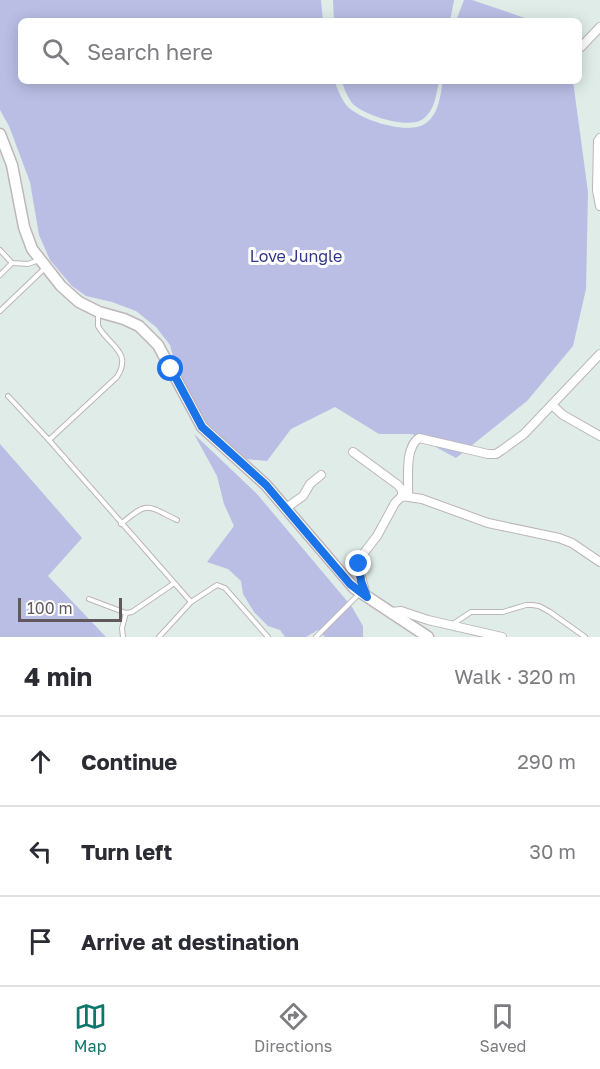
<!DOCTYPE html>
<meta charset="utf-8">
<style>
body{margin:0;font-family:"Golos Text",sans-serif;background:#f2f2f3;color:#2b2b33}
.scale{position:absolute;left:18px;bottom:15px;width:104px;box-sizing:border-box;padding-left:6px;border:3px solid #61585d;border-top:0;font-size:16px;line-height:21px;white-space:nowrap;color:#61585d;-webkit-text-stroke:4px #fff;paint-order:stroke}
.stop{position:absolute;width:18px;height:18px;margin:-14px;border:4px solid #1a73e8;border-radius:50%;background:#fff}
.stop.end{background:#1a73e8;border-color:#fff;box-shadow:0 2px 6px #0008}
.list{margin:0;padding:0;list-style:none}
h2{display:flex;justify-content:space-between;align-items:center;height:78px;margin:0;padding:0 24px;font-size:26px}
h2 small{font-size:20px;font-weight:400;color:#7c7c81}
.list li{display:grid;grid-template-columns:39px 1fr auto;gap:18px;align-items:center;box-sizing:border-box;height:90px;padding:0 24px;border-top:2px solid #e1e1e2}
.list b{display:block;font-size:22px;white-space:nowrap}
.list em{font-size:20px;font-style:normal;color:#7c7c81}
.icon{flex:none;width:33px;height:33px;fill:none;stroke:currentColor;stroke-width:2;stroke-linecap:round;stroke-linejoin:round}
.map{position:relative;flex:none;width:600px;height:637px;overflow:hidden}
.search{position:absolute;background:#fff;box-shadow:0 3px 15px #0003;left:18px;right:18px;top:18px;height:66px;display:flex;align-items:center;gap:15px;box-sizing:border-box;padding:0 21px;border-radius:9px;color:#7c7c81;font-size:22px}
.sheet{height:348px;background:#fff}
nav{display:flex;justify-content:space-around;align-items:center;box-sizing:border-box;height:84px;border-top:2px solid #e1e1e2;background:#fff;font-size:16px;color:#7c7c81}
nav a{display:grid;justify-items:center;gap:3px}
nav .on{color:#0f766e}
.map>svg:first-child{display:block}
.green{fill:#babee5}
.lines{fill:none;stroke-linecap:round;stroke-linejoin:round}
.lane-casing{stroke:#bdb5b8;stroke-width:6}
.street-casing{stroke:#bdb5b8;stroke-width:10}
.secondary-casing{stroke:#bfb5ba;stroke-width:13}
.lane{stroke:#fff;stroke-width:4}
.street{stroke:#fff;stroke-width:8}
.secondary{stroke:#fff;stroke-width:10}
.route{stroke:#1a73e8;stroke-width:8}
.labels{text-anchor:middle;stroke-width:6;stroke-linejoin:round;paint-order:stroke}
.park-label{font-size:16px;fill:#313687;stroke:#fff}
</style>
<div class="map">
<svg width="600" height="637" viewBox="0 0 600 637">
<rect width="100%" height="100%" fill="#dfece8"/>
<g class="green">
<path d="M0,0h321l2,21h-302v60h313c4,8 7,18 13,25 13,14 62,30 79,17 13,-9 14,-27 17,-42h130l15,111 -2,97 -13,57 -46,55 -71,57 -44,-24h-33l-44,-27 -44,22 -24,32 -23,-2 -34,-28 -30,-49 -10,-37 -14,-18 -20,-16 -24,-9 -26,-6 -14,-10 -22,-26 -11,-25 -9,-53 -21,-56 -9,-16z"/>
<polygon points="333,0 454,0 450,21 334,21"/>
<polygon points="464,0 472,0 534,21 456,21"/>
<path d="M342,81h97c-3,14 -4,29 -16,38 -15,11 -60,-4 -71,-16 -5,-7 -8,-14 -10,-22z"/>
<polygon points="194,434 257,494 352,607 363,626 363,637 325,637 318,630 306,637 285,637 280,630 268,626 254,612 243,594 241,581 228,569 207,562 234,526 224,504 217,476"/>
<polygon points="0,444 82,538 48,576 106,637 0,637"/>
</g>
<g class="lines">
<g class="lane-casing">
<g id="lane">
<polyline points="0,250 12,263 28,264 39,260"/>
<polyline points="0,275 12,263"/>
<polyline points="0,311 45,268"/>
<polyline points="8,396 49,440 191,602"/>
<path d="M49,440l68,-63c16,-25 -8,-31 -19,-51v-13"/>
<path d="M121,524c27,-23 25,-19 56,-4"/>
<polyline points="89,599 126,613 132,612 173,584"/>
<polyline points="453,624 471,612 503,612 526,605 532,605 539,606 550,612 585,637"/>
<polyline points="123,637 122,628 126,613"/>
<polyline points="159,637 191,602 217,585 225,588 268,637"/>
<polyline points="316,637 360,593"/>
</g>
</g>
<g class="street-casing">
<g id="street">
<polyline points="581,47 600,27"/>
<polyline points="600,138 598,141 597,190 600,206"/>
<polyline points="552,405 563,415 600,436"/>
<polyline points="353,452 398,485 402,490 402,496"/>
<path d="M408,496c1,-17 -4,-48 11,-58l69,16h8l6,-4 22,-16 76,-80"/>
<polyline points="286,508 303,496 310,484 321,475"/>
<polyline points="366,595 360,573 360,558 377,536 395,503 402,496 422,499 488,523 559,538 572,543 600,562"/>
<polyline points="391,612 401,611 428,620 502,637"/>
</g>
</g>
<g class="secondary-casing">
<polyline id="secondary" points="0,134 12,165 24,227 32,249 61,286 79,302 99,312 124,319 139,326 158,345 202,427 266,485 354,588 428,637"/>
</g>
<use href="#lane" class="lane"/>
<use href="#street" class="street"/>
<use href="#secondary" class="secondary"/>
</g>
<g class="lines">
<polyline class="route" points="171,369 202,427 266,485 350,584 367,597 361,581 359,564"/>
</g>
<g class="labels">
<g class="park-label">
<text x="296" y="262">Love Jungle</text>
</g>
</g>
</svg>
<div class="scale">100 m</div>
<div class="stop" style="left:171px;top:369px"></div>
<div class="stop end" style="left:359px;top:564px"></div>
<div class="search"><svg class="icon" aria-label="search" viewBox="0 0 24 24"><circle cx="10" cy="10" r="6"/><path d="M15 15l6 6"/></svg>Search here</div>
</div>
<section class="sheet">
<h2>4 min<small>Walk · 320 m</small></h2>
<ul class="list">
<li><svg class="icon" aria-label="ahead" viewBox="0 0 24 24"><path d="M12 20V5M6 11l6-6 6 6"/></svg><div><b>Continue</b></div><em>290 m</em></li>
<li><svg class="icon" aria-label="left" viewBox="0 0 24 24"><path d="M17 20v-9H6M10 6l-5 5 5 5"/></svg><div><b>Turn left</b></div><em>30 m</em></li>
<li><svg class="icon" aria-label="arrive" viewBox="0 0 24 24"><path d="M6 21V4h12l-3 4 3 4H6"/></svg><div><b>Arrive at destination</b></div></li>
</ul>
</section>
<nav>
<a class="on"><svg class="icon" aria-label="map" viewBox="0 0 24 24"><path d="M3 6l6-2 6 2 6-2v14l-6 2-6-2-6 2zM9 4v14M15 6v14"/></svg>Map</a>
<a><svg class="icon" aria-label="directions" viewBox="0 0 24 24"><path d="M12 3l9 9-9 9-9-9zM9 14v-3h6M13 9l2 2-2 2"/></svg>Directions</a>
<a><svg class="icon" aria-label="saved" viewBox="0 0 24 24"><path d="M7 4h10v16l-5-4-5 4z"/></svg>Saved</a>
</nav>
